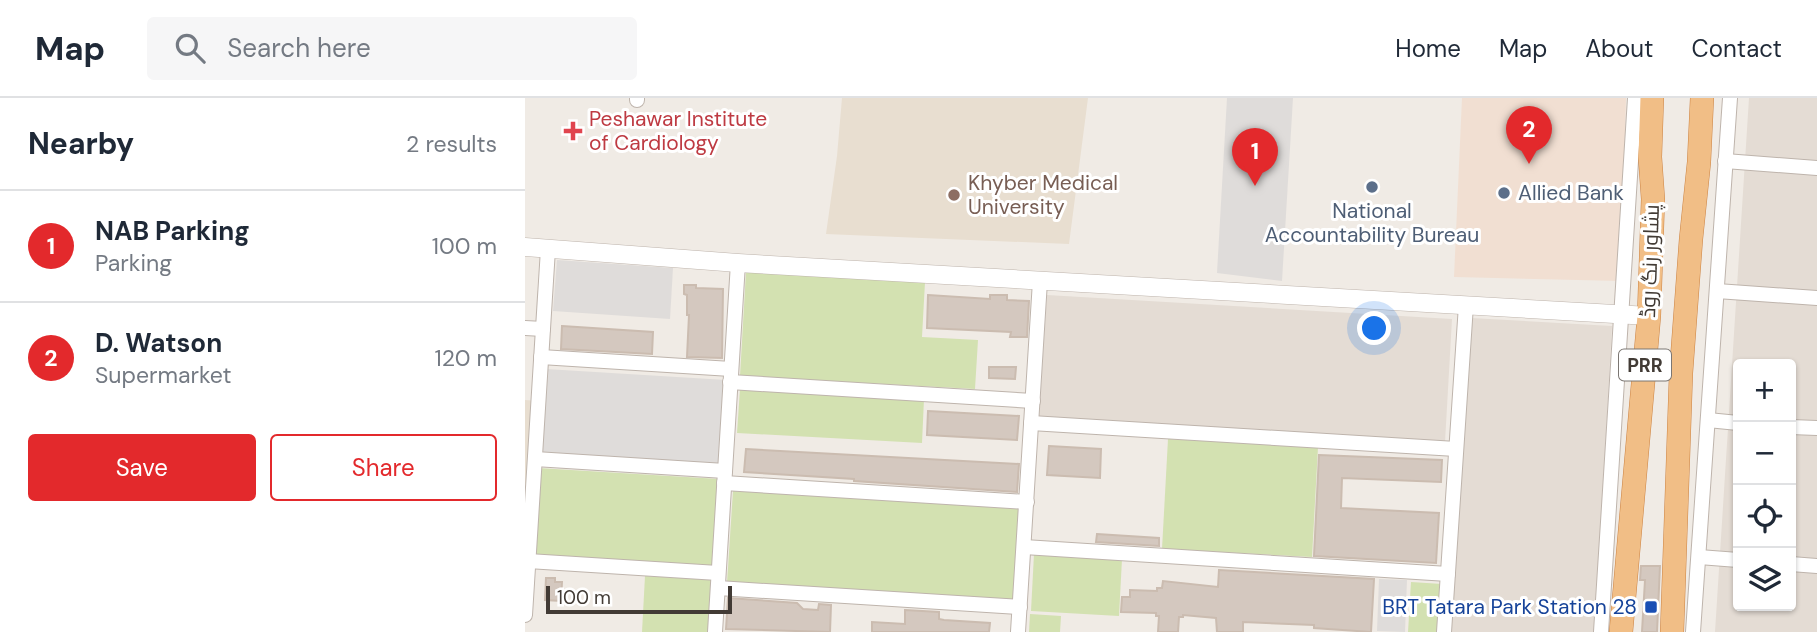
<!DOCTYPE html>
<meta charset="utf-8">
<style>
body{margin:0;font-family:"DM Sans",Cairo,sans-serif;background:#f6f6f7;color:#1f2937}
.controls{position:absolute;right:21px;bottom:21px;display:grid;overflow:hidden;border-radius:7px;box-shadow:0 2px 5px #0004}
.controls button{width:63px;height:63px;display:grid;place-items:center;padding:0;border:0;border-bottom:2px solid #e0e1e3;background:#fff;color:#1f2937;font:35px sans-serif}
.scale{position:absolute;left:21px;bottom:18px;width:186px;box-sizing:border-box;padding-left:7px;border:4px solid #423b35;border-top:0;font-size:19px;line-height:24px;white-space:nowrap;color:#423b35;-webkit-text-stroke:5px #fff;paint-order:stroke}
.you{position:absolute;left:850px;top:231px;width:24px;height:24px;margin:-18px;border:5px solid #fff;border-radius:50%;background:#1a73e8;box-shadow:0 0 0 10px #1a73e833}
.badge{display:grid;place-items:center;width:46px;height:46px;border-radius:50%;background:#e3292c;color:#fff;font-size:23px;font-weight:700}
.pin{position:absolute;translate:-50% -58px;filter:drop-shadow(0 2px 4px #0008)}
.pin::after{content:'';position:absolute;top:37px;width:24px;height:21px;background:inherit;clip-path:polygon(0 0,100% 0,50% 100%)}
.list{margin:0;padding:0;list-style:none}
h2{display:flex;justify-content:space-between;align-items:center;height:91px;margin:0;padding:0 28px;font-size:30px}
h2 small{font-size:23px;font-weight:400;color:#747a83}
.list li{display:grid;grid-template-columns:46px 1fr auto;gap:21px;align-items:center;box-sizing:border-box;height:112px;padding:0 28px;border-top:2px solid #e0e1e3}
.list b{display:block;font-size:26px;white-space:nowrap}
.list p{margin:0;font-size:23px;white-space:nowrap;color:#747a83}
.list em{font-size:23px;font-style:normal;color:#747a83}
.actions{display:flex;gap:14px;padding:21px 28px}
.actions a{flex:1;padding:16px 0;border:2px solid #e3292c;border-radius:7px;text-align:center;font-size:24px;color:#e3292c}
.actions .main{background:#e3292c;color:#fff}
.icon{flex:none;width:38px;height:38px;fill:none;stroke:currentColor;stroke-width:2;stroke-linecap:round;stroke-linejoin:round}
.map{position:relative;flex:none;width:1292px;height:534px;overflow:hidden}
header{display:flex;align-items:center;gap:42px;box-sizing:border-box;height:98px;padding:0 35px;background:#fff;border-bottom:2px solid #e0e1e3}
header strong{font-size:33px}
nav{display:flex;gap:38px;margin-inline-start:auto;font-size:24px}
.search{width:490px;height:63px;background:#f6f6f7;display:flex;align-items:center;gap:18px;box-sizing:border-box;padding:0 24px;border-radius:7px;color:#747a83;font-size:26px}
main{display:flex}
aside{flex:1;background:#fff}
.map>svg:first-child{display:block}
.residential{fill:#e4dcd4;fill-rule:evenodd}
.commercial{fill:#f1dfd2}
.education{fill:#e8ded0}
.green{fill:#d3e1b1}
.parking{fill:#dfdcda}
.building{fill:#d4c8bf;stroke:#cbbcb0;stroke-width:2}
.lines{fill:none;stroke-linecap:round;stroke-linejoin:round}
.minor-casing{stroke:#beb4ac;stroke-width:16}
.tertiary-casing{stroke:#beb4ac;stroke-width:19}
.trunk-casing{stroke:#cc8343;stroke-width:24}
.minor{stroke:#fff;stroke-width:14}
.tertiary{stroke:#fff;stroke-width:18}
.trunk{stroke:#f1be86;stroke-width:23}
.health-dot{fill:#e0444e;stroke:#fff;stroke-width:2.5}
.service-dot{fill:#5c6f8a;stroke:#fff;stroke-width:2.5}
.education-dot{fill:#8d6e63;stroke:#fff;stroke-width:2.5}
.transit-dot{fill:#1a4fb4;stroke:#fff;stroke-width:2.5}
.labels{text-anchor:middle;stroke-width:6;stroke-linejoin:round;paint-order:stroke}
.shield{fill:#fff;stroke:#7b7672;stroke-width:2}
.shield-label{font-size:19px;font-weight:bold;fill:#423b35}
.health-label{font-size:21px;fill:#be3a42;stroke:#fff;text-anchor:start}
.education-label{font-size:21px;fill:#785e54;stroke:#fff;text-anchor:start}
.service-label{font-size:21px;fill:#4e5e75;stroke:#fff;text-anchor:start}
.street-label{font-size:21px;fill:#423b35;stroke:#fff}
.transit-label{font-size:21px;fill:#164399;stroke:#fff;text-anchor:end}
</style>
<header>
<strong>Map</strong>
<div class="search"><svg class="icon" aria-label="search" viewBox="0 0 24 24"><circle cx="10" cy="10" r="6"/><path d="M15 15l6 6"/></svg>Search here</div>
<nav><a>Home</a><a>Map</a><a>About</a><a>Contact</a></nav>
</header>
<main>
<aside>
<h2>Nearby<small>2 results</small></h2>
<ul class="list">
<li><span class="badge">1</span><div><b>NAB Parking</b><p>Parking</p></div><em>100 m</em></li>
<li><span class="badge">2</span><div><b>D. Watson</b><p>Supermarket</p></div><em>120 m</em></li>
</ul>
<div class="actions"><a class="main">Save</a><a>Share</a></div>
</aside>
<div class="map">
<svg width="1292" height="534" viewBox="0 0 1292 534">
<rect width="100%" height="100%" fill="#f0ebe5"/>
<g class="residential">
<path d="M1224,0h68v534h-102zM1213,266h53v242h-53z"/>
<polygon points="522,197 927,221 920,344 514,319"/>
<polygon points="946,220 1087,228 1070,534 925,534"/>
</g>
<polygon class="commercial" points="937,0 1101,0 1096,183 929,179"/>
<g class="education">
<polygon points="317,0 563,0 544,146 301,136 312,58"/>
<polygon points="0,302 14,303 0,406"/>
</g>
<g class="green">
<polygon points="221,174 400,184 397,239 453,242 450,291 215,278"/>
<polygon points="215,291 399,301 397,345 212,335"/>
<polygon points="643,341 793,349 787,459 637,451"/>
<polygon points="13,370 194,381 189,470 8,459"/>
<polygon points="208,393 494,411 489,503 202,485"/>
<polygon points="509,456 597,461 594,518 506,513"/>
<polygon points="120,478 189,482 186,534 117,534"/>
<polygon points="886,484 917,486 915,534 883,534"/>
<polygon points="505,516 536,518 535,534 504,534"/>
</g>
<g class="parking">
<polygon points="702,0 768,0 757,183 692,175"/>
<polygon points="32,162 148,170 145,221 28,213"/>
<polygon points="21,271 201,282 196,368 16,357"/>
<polygon points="854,481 882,482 880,534 852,533"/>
</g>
<g class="building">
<polygon points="159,187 171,187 171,190 198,191 197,260 162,259 164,217 162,217 162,197 159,196"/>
<polygon points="403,197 465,201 465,197 482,197 482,202 504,203 502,239 485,239 486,234 402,230"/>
<polygon points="37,228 128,234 127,256 36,251"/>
<polygon points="464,269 491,269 490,281 464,280"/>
<polygon points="403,313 494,318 492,342 402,337"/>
<polygon points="524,348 576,351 575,380 522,377"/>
<polygon points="221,351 494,366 492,394 329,383 329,381 219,374"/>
<polygon points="794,357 917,362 916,384 817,380 816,410 914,415 911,465 789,458"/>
<polygon points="572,436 634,440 634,448 571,444"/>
<polygon points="1116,468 1135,468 1132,534 1117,534 1120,482 1115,482"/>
<polygon points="694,472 849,481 846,534 789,530 789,527 718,524 718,534 692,534 691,520 658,517 658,519 654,519 653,534 633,534 634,518 631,518 631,515 596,514 597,499 605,499 605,492 632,493 632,490 637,490 638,483 693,489"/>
<polygon points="21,480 30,480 30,484 37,484 36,503 20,502"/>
<polygon points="203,500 272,505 278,511 293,512 294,506 306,507 305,534 201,531"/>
<polygon points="380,512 414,514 414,521 419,522 465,525 464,534 347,534 347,524 380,526"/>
</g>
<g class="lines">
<g class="minor-casing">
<g id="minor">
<polyline points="112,2 112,0"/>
<polyline points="1200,63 1292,70"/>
<polyline points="1192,193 1292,200"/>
<polyline points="0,230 18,231"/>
<polyline points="16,259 206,271"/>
<polyline points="205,284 508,303"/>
<polyline points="1183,322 1213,325"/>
<polyline points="506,325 931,351"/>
<polyline points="1266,329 1292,330"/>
<polyline points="10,361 200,373"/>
<polyline points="199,385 502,404"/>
<polyline points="499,449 923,476"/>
<polyline points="1174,459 1213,462"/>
<polyline points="3,463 193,475"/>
<polyline points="1266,466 1292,468"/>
<polyline points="193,490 495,509"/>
<polyline points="0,517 23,151"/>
<polyline points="190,534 213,165"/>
<polyline points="493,534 515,183"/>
<polyline points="919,534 941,207"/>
<polyline points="1076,534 1110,0"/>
<polyline points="1168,534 1205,0"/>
</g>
</g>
<g class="tertiary-casing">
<polyline id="tertiary" points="0,149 213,165 1124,218"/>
</g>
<g class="trunk-casing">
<g id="trunk">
<polyline points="1096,534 1124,218 1128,101 1125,59 1127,0"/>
<polyline points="1147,534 1156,275 1166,141 1174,64 1177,0"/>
</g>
</g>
<use href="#minor" class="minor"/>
<use href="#tertiary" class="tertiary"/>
<use href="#trunk" class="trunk"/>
</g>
<path class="health-dot" d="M44.5 22.5h7v7h7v7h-7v7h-7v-7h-7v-7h7z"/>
<g class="service-dot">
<circle cx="847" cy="89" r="7"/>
<circle cx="979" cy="95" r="7"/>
</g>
<circle class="education-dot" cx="429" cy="97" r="7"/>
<rect class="transit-dot" x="1119" y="502" width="14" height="14" rx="3.5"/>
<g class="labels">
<rect class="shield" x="1094" y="251.5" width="52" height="31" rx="5"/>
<g class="shield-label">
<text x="1120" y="274">PRR</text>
</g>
<g class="health-label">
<text x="64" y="28">Peshawar Institute<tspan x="64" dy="24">of Cardiology</tspan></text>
</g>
<g class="education-label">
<text x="443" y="92">Khyber Medical<tspan x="443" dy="24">University</tspan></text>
</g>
<g class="service-label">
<text x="993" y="102">Allied Bank</text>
<text x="847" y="120" text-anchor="middle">National<tspan x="847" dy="24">Accountability Bureau</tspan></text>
</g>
<g class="street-label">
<text transform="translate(1125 163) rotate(-88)" y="7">پشاور رنگ روڈ</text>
</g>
<g class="transit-label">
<text x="1112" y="516">BRT Tatara Park Station 28</text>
</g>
</g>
</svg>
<div class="controls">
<button>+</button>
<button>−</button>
<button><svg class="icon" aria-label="locate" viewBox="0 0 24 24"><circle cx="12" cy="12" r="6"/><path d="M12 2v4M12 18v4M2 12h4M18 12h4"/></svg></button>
<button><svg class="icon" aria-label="layers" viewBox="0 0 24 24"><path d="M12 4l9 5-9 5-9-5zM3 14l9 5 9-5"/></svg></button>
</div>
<div class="scale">100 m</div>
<div class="you"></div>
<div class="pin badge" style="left:730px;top:88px">1</div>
<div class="pin badge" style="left:1004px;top:66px">2</div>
</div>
</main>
